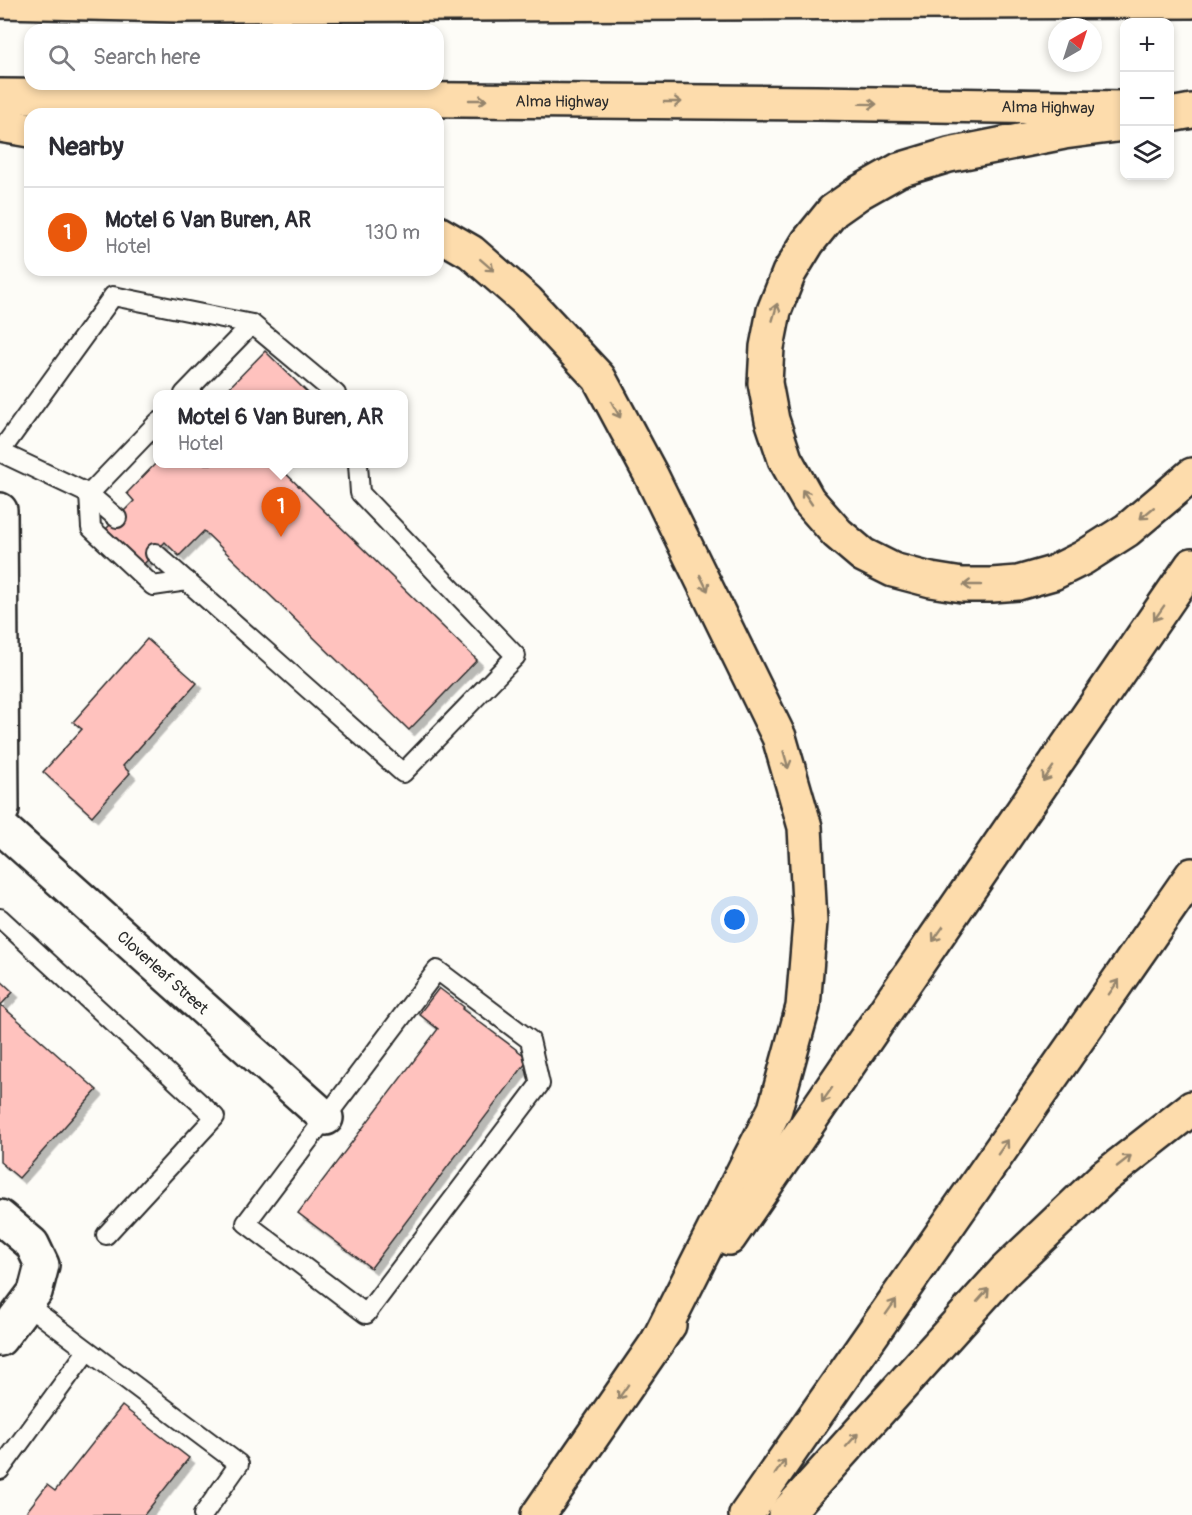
<!DOCTYPE html>
<meta charset="utf-8">
<style>
body{margin:0;font-family:Pangolin,sans-serif;background:#f7f7f7;color:#2b2b33}
.controls{position:absolute;right:18px;top:18px;display:grid;overflow:hidden;border-radius:12px;box-shadow:0 3px 9px #0003}
.controls button{width:54px;height:54px;display:grid;place-items:center;padding:0;border:0;border-bottom:2px solid #e1e1e2;background:#fff;color:#2b2b33;font:30px sans-serif}
.compass{position:absolute;left:1048px;top:18px;width:54px;height:54px;border-radius:50%;background:#fff;box-shadow:0 3px 9px #0003;rotate:39deg}
.you{position:absolute;left:735px;top:920px;width:21px;height:21px;margin:-15px;border:4px solid #fff;border-radius:50%;background:#1a73e8;box-shadow:0 0 0 9px #1a73e833}
.badge{display:grid;place-items:center;width:39px;height:39px;border-radius:50%;background:#ea580c;color:#fff;font-size:20px;font-weight:700}
.pin{position:absolute;translate:-50% -50px;filter:drop-shadow(0 2px 3px #0008)}
.pin::after{content:'';position:absolute;top:32px;width:21px;height:18px;background:inherit;clip-path:polygon(0 0,100% 0,50% 100%)}
.popup{position:absolute;left:153px;top:390px;width:255px;height:78px;box-sizing:border-box;display:grid;place-content:center;border-radius:12px;background:#fff;filter:drop-shadow(0 2px 4px #0005);font-size:20px;white-space:nowrap;color:#7c7c81}
.popup b{font-size:22px;color:#2b2b33}
.popup::after{content:'';position:absolute;left:50%;top:100%;margin-left:-12px;border:12px solid transparent;border-top-color:#fff}
.list{margin:0;padding:0;list-style:none}
h2{display:flex;justify-content:space-between;align-items:center;height:78px;margin:0;padding:0 24px;font-size:26px}
h2 small{font-size:20px;font-weight:400;color:#7c7c81}
.list li{display:grid;grid-template-columns:39px 1fr auto;gap:18px;align-items:center;box-sizing:border-box;height:90px;padding:0 24px;border-top:2px solid #e1e1e2}
.list b{display:block;font-size:22px;white-space:nowrap}
.list p{margin:0;font-size:20px;white-space:nowrap;color:#7c7c81}
.list em{font-size:20px;font-style:normal;color:#7c7c81}
.icon{flex:none;width:33px;height:33px;fill:none;stroke:currentColor;stroke-width:2;stroke-linecap:round;stroke-linejoin:round}
.map{position:relative;flex:none;width:1192px;height:1515px;overflow:hidden}
.search{position:absolute;background:#fff;box-shadow:0 3px 9px #0003;left:24px;top:24px;width:420px;height:66px;display:flex;align-items:center;gap:15px;box-sizing:border-box;padding:0 21px;border-radius:18px;color:#7c7c81;font-size:22px}
.panel{position:absolute;background:#fff;box-shadow:0 3px 9px #0003;left:24px;top:108px;width:420px;height:168px;border-radius:18px}
.map>svg:first-child{display:block}
.building{fill:#ffc2be;stroke:#2b2b2b;stroke-width:1.5;filter:url(#shadow)}
.lines{fill:none;stroke-linecap:round;stroke-linejoin:round}
.lane-casing{stroke:#2b2b2b;stroke-width:22}
.street-casing{stroke:#2b2b2b;stroke-width:38}
.primary-casing{stroke:#2b2b2b;stroke-width:38}
.highway-casing{stroke:#2b2b2b;stroke-width:38}
.lane{stroke:#fdfcf7;stroke-width:18}
.street{stroke:#fdfcf7;stroke-width:33}
.primary{stroke:#fddcac;stroke-width:33}
.highway{stroke:#fddcac;stroke-width:33}
.oneway{stroke:#94846c}
.labels{text-anchor:middle;stroke-width:5;stroke-linejoin:round;paint-order:stroke}
.street-label{font-size:16px;fill:#2b2b2b;stroke:#fdfcf7}
</style>
<div class="map">
<svg width="1192" height="1515" viewBox="0 0 1192 1515">
<defs>
<filter id="shadow"><feDropShadow dx="5.5" dy="5.5" stdDeviation="0" flood-color="#0004"/></filter>
</defs>
<rect width="100%" height="100%" fill="#fdfcf7"/>
<filter id="ink" filterUnits="userSpaceOnUse"><feTurbulence type="fractalNoise" baseFrequency=".0167" numOctaves="2"/><feDisplacementMap in="SourceGraphic" scale="12" xChannelSelector="R" yChannelSelector="G"/><feConvolveMatrix kernelMatrix="1 2 1 2 8 2 1 2 1" color-interpolation-filters="sRGB"/></filter>
<g filter="url(#ink)">
<g class="building">
<polygon points="265,351 309,394 223,394"/>
<polygon points="158,461 158,464 276,464 477,660 409,730 204,531 179,556 165,542 141,567 104,531 134,501 127,493"/>
<polygon points="147,639 197,683 123,766 130,773 92,816 43,772 82,729 73,722"/>
<polygon points="0,980 13,992 1,1005 97,1090 19,1178 0,1162"/>
<polygon points="439,988 464,1007 462,1009 529,1059 371,1268 298,1213 438,1029 419,1014"/>
<polygon points="122,1406 189,1458 144,1515 24,1515 47,1485 55,1491"/>
</g>
<g class="lines">
<g class="lane-casing">
<g id="lane">
<polyline points="252,324 336,394"/>
<polyline points="0,452 113,296 252,324 184,394"/>
<polyline points="0,452 89,494 158,422"/>
<polyline points="89,494 91,528 153,586 187,581"/>
<polyline points="89,494 117,518"/>
<polyline points="155,553 403,773 516,656 360,493 358,464"/>
<polyline points="0,918 215,1117 106,1235"/>
<polygon points="437,970 530,1040 540,1084 366,1314 246,1223"/>
<polyline points="26,1304 239,1464 203,1515"/>
<polyline points="0,1470 87,1351"/>
</g>
</g>
<g class="street-casing">
<g id="street">
<polyline points="0,510 2,810 0,813"/>
<path id="s1" d="M0,826l326,292"/>
<polyline points="0,1217 32,1244 42,1265 35,1292 0,1339"/>
</g>
</g>
<g class="primary-casing">
<g id="primary">
<polyline points="0,1 179,5 1192,1"/>
<path id="s2" d="M0,96l817,7 307,5"/>
</g>
</g>
<g class="highway-casing">
<g id="highway">
<polyline points="179,5 210,0"/>
<polyline points="1170,115 1192,111"/>
<polyline points="1124,124 1064,132 949,155 899,170 860,192 833,211 808,242 789,273 774,311 767,347 765,383 772,420 785,459 808,500 837,533 863,555 893,570 931,580 962,585 992,585 1018,583 1053,573 1083,558 1127,530 1192,475"/>
<polyline points="0,125 30,130"/>
<polyline points="438,233 471,252 527,301 599,378 651,475 779,737 805,827 810,922 803,1007 775,1109 657,1343"/>
<polyline points="729,1238 1192,565"/>
<polyline points="538,1515 669,1325"/>
<polyline points="746,1515 1192,875"/>
<polyline points="785,1515 1005,1271 1104,1177 1192,1108"/>
</g>
</g>
<use href="#lane" class="lane"/>
<use href="#street" class="street"/>
<use href="#primary" class="primary"/>
<use href="#highway" class="highway"/>
</g>
<defs><path id="oneway-shaft" d="M-6 0H5M1.5-3L5.5 0L1.5 3" fill="none" stroke-width="1.6" stroke-linecap="round" stroke-linejoin="round" transform="scale(1.5)"/></defs>
<g class="oneway">
<use href="#oneway-shaft" transform="translate(478 100)"/>
<use href="#oneway-shaft" transform="translate(673 102)"/>
<use href="#oneway-shaft" transform="translate(868 104) rotate(1)"/>
<use href="#oneway-shaft" transform="translate(487 265) rotate(41)"/>
<use href="#oneway-shaft" transform="translate(775 312) rotate(-74)"/>
<use href="#oneway-shaft" transform="translate(616 410) rotate(61)"/>
<use href="#oneway-shaft" transform="translate(807 497) rotate(-124)"/>
<use href="#oneway-shaft" transform="translate(1147 513) rotate(140)"/>
<use href="#oneway-shaft" transform="translate(704 583) rotate(64)"/>
<use href="#oneway-shaft" transform="translate(972 585) rotate(-180)"/>
<use href="#oneway-shaft" transform="translate(1159 613) rotate(125)"/>
<use href="#oneway-shaft" transform="translate(786 760) rotate(74)"/>
<use href="#oneway-shaft" transform="translate(1048 774) rotate(125)"/>
<use href="#oneway-shaft" transform="translate(938 934) rotate(125)"/>
<use href="#oneway-shaft" transform="translate(1114 987) rotate(-55)"/>
<use href="#oneway-shaft" transform="translate(827 1095) rotate(125)"/>
<use href="#oneway-shaft" transform="translate(1003 1147) rotate(-55)"/>
<use href="#oneway-shaft" transform="translate(1124 1161) rotate(-38)"/>
<use href="#oneway-shaft" transform="translate(983 1295) rotate(-48)"/>
<use href="#oneway-shaft" transform="translate(891 1307) rotate(-55)"/>
<use href="#oneway-shaft" transform="translate(623 1392) rotate(125)"/>
<use href="#oneway-shaft" transform="translate(852 1440) rotate(-48)"/>
<use href="#oneway-shaft" transform="translate(780 1467) rotate(-55)"/>
</g>
</g>
<g class="labels">
<g class="street-label">
<text dy="6" stroke="none"><textPath href="#s2" startOffset="562">Alma Highway</textPath></text>
<text dy="6" stroke="none"><textPath href="#s2" startOffset="1048">Alma Highway</textPath></text>
<text dy="6" stroke="none"><textPath href="#s1" startOffset="219">Cloverleaf Street</textPath></text>
</g>
</g>
</svg>
<div class="controls">
<button>+</button>
<button>−</button>
<button><svg class="icon" aria-label="layers" viewBox="0 0 24 24"><path d="M12 4l9 5-9 5-9-5zM3 14l9 5 9-5"/></svg></button>
</div>
<svg class="compass" viewBox="-18 -18 36 36"><path d="M0-13l5 13h-10z" fill="#e53935"/><path d="M0 13l5-13h-10z" fill="#7c7c81"/></svg>
<div class="you"></div>
<div class="pin badge" style="left:281px;top:537px">1</div>
<div class="popup"><b>Motel 6 Van Buren, AR</b>Hotel</div>
<div class="search"><svg class="icon" aria-label="search" viewBox="0 0 24 24"><circle cx="10" cy="10" r="6"/><path d="M15 15l6 6"/></svg>Search here</div>
<section class="panel">
<h2>Nearby<small></small></h2>
<ul class="list">
<li><span class="badge">1</span><div><b>Motel 6 Van Buren, AR</b><p>Hotel</p></div><em>130 m</em></li>
</ul>
</section>
</div>
